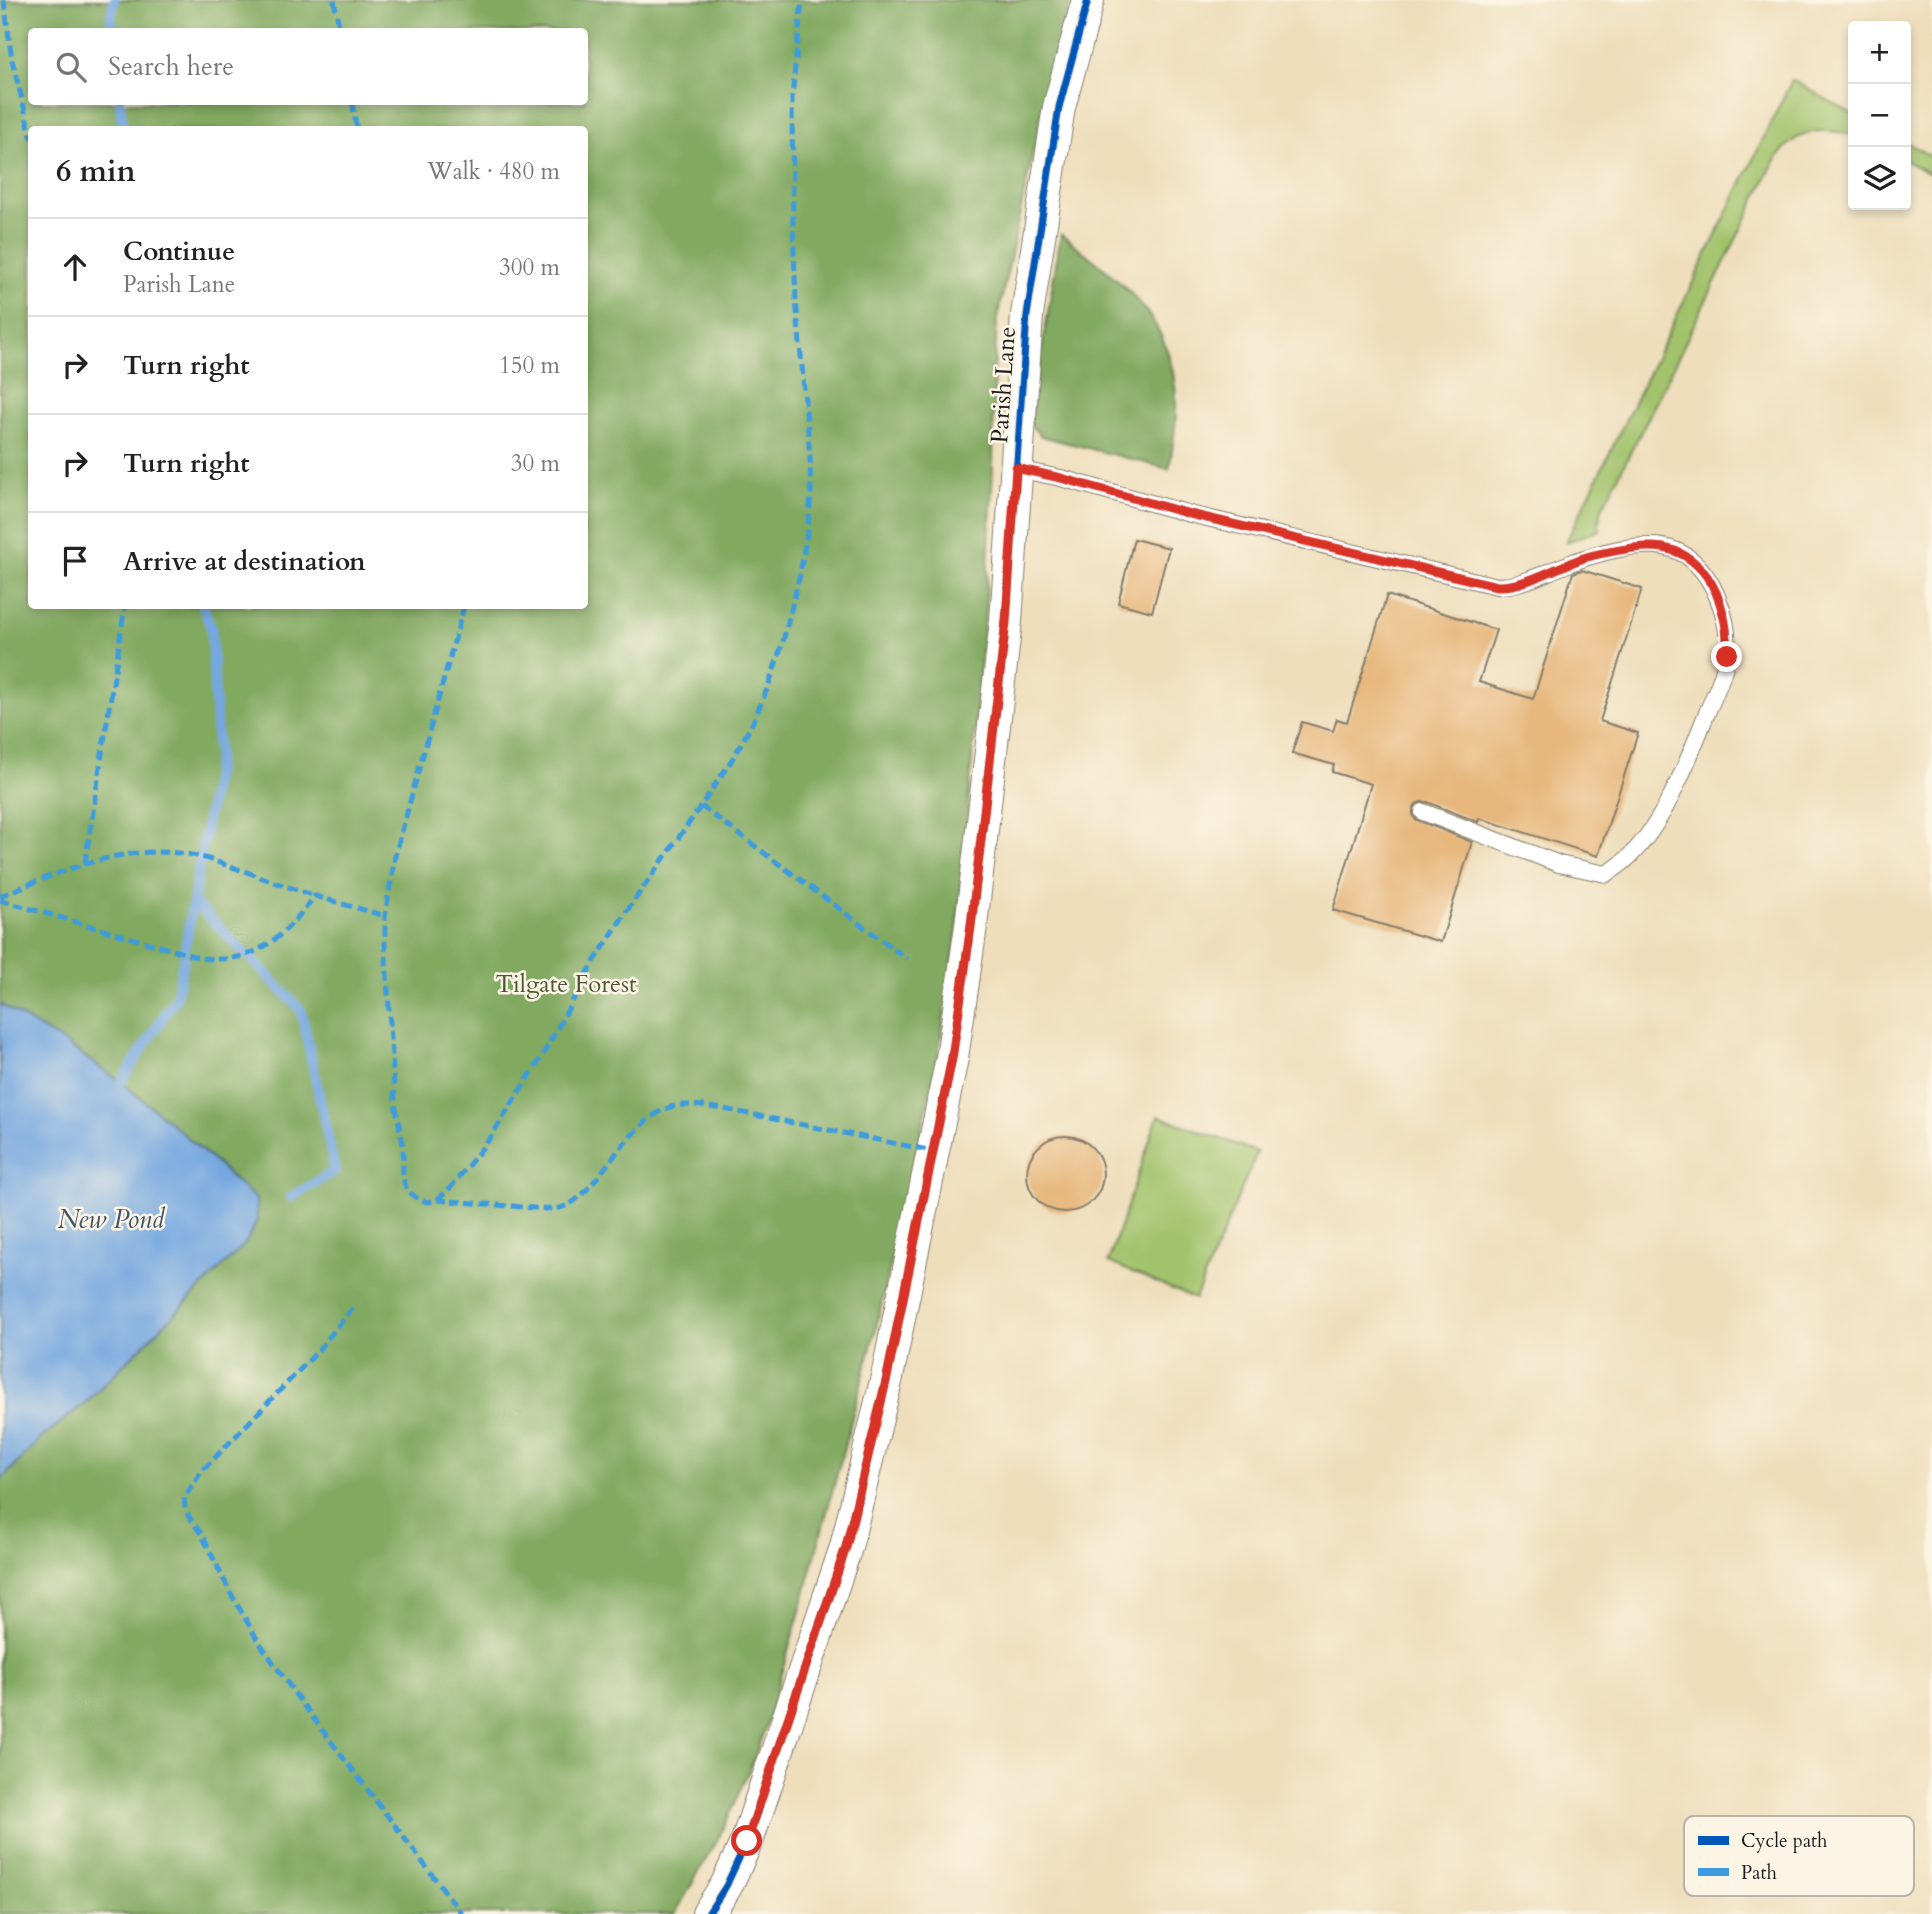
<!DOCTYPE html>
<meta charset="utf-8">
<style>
body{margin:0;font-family:Cardo,serif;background:#f6f6f6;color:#222}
.controls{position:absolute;right:21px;top:21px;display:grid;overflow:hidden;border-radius:7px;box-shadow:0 4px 10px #0003}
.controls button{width:63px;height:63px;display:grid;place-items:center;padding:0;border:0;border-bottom:2px solid #e0e0e0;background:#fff;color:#222;font:35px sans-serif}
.stop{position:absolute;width:21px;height:21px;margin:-16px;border:5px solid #d93025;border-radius:50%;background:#fff}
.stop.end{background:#d93025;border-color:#fff;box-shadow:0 2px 7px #0008}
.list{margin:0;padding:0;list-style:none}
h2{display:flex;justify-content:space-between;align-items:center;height:91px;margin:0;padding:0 28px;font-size:30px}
h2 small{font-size:23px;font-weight:400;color:#767676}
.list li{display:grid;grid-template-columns:46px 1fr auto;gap:21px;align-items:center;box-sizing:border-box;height:98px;padding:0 28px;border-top:2px solid #e0e0e0}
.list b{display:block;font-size:26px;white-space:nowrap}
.list p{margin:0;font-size:23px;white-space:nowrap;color:#767676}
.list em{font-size:23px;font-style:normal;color:#767676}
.icon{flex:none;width:38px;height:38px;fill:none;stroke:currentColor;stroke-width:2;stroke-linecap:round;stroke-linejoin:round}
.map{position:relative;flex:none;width:1932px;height:1914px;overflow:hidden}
.search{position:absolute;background:#fff;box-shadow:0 4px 10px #0003;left:28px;top:28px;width:560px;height:77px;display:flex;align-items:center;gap:18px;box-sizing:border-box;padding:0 24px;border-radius:7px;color:#767676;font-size:26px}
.panel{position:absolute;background:#fff;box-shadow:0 4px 10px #0003;left:28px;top:126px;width:560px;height:483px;border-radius:7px}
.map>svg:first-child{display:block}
.green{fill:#a2c36c;stroke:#5f7044;stroke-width:2}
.forest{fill:#81a960;stroke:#4e623e;stroke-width:2;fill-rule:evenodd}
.water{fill:#74a7e0;stroke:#48627e;stroke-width:2}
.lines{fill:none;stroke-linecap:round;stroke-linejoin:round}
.stream{stroke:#74a7e0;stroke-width:10}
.building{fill:#e7b77d}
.service-casing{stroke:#857d6c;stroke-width:18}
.minor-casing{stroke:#857d6c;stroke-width:34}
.service{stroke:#fff;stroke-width:16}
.minor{stroke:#fff;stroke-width:32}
.quiet{stroke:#3c9bdf;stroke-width:5;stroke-dasharray:10 5;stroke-linecap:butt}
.cycleway-casing{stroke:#fcf5e5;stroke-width:11}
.cycleway{stroke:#0057b8;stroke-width:7}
.route{stroke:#d93025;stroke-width:9}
.labels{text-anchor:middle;stroke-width:5;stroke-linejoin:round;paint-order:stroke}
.street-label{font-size:24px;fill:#1c1c1c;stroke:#fcf5e5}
.park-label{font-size:24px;fill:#4b5638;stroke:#fcf5e5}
.water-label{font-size:26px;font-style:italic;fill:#3f546a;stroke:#fcf5e5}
.key{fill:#fcf5e5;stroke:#b9b4a9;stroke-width:2}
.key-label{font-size:19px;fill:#1c1c1c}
</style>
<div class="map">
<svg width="1932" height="1914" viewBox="0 0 1932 1914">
<rect width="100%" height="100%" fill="#fcf5e5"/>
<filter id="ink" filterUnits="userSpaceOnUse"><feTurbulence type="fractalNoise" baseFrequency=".0143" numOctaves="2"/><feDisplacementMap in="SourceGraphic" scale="14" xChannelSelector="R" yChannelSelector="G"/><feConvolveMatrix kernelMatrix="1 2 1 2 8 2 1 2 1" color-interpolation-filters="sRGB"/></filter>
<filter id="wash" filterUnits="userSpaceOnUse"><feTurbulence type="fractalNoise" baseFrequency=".00686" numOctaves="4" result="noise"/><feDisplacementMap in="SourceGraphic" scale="28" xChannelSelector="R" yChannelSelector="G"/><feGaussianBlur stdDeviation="1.57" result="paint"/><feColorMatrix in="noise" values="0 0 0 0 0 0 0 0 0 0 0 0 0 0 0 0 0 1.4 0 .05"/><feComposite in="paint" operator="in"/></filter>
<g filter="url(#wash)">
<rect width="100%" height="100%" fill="#eedebc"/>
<g class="green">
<path d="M1792,80l61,34v21c-40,-10 -62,-3 -82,33l-122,248 -47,92 -3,14 1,8 -34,12z"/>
<polygon points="1906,142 1932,157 1932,175 1906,161"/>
<polygon points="1158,1116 1257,1152 1195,1299 1108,1262"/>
</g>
<g class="forest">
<path d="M0,0h1071l-27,101 -47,219 -3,52 -1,96 -7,133 -29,330 -20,132 -62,269 -72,269 -38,127 -11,31 -31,70 -48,85h-675v-433l41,-43 44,-35 161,-160 10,-44c-53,-48 -106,-97 -165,-138 -29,-21 -60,-38 -91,-57zM32,32h552v70h-552zM32,130h552v476h-552z"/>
<path d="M1061,234c63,50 117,86 115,176 0,19 -4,39 -7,59l-128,-33 -9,-9 -2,-7z"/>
</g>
<polygon class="water" points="0,1004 65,1043 121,1082 171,1123 256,1199 257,1220 246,1243 85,1403 41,1438 0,1481"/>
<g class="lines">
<g class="stream">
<polyline points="113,32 111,18 114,0"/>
<polyline points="120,102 123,130"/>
<polyline points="193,901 244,952"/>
<polyline points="185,948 218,757 211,628 203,606"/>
<polyline points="250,957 301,1010 335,1171 291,1197"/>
<polyline points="121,1082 176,997 184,958"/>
</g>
</g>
<g id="blocks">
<g class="building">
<polygon points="1134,539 1169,548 1152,612 1118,603"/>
<polygon points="1582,570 1642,589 1600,721 1638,733 1598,856 1479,818 1478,822 1427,802 1421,802 1416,804 1413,809 1413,814 1415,819 1472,842 1441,942 1333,910 1371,784 1332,772 1334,765 1292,753 1302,722 1333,731 1337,719 1347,722 1387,595 1496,630 1479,682 1533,699 1573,573"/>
<circle cx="1065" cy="1174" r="38"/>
</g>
</g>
</g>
<g filter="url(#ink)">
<use href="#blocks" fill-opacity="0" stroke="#857d6c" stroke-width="2"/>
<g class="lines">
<g class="service-casing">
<path id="service" d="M1016,469l45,9 129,36 307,72c22,0 41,-10 61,-18 31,-13 87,-31 119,-17 35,15 54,68 50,104 -3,21 -13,41 -21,60 -21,53 -49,131 -100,159l-47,-10 -136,-52"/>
</g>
<g class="minor-casing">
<polyline id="minor" points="708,1914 726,1886 747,1841 846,1547 887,1377 952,1058 971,926 1006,621 1027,315 1059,107 1088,0"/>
</g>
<use href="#service" class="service"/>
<use href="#minor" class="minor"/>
<g class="quiet">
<polyline points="4,0 12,60 32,139"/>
<polyline points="334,0 340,32"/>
<polyline points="352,102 357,130"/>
<polyline points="464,606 395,856 385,916 385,944 395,1103 403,1145 403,1179 407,1190 415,1197 427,1202 437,1200 452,1186 490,1138 541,1058 594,962 626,912 701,806 733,758 753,722 768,687 782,645 800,574 808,527 811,495 810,455 796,300 793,226 792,97 802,0"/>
<polyline points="701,806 907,959"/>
<polyline points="85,863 125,606"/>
<path d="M0,896c61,-24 120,-52 187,-42 19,3 38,11 57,17 24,9 47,17 71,25"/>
<path d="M0,900l201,58c55,7 82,-21 114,-62l70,20"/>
<path d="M437,1200l110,9c5,0 11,0 16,-2 14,-5 24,-17 33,-28 20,-24 47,-67 79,-73 17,-3 33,1 49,3l209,42"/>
<polyline points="353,1308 316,1353 202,1471 184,1498 185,1507 188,1515 202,1535 230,1592 257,1639 298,1698 462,1914"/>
</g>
<g class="cycleway-casing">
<polyline id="cycleway" points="708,1914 726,1886 747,1841 846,1547 887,1377 952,1058 971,926 1006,621 1027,315 1059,107 1088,0"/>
</g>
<use href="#cycleway" class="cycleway"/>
</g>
</g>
<g class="lines" filter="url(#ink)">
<path class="route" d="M747,1841l99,-294 41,-170 65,-319 19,-132 35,-305 10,-153 45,10 129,36 307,72c26,1 52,-15 76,-24 12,-5 24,-8 36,-10 38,-8 71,-11 97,23 16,22 23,55 21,82"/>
</g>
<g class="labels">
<g class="street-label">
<text transform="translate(1003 385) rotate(-86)" y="8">Parish Lane</text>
</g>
<g class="park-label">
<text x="566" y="992">Tilgate Forest</text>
</g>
<g class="water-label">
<text x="111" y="1228">New Pond</text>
</g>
</g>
<rect x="1684" y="1816" width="230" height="80" rx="10" class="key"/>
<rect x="1698" y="1836" width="31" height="9" fill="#0057b8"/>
<rect x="1698" y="1868" width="31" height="8" fill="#3c9bdf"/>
<g class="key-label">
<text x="1741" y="1847">Cycle path</text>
<text x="1741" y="1879">Path</text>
</g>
</svg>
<div class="controls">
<button>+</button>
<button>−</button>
<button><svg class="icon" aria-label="layers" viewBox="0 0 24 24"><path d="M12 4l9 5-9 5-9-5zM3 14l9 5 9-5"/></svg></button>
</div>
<div class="stop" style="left:747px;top:1841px"></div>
<div class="stop end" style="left:1727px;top:657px"></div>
<div class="search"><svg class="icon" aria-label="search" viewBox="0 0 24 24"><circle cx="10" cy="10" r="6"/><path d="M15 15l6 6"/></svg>Search here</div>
<section class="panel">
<h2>6 min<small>Walk · 480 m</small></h2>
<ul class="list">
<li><svg class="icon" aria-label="ahead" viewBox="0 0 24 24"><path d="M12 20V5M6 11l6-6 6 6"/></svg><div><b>Continue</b><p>Parish Lane</p></div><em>300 m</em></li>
<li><svg class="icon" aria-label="right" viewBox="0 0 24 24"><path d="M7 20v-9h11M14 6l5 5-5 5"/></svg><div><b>Turn right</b></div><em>150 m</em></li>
<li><svg class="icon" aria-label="right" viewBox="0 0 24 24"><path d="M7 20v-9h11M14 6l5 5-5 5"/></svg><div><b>Turn right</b></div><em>30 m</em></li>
<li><svg class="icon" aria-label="arrive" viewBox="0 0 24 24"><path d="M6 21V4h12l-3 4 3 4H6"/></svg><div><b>Arrive at destination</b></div></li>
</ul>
</section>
</div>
